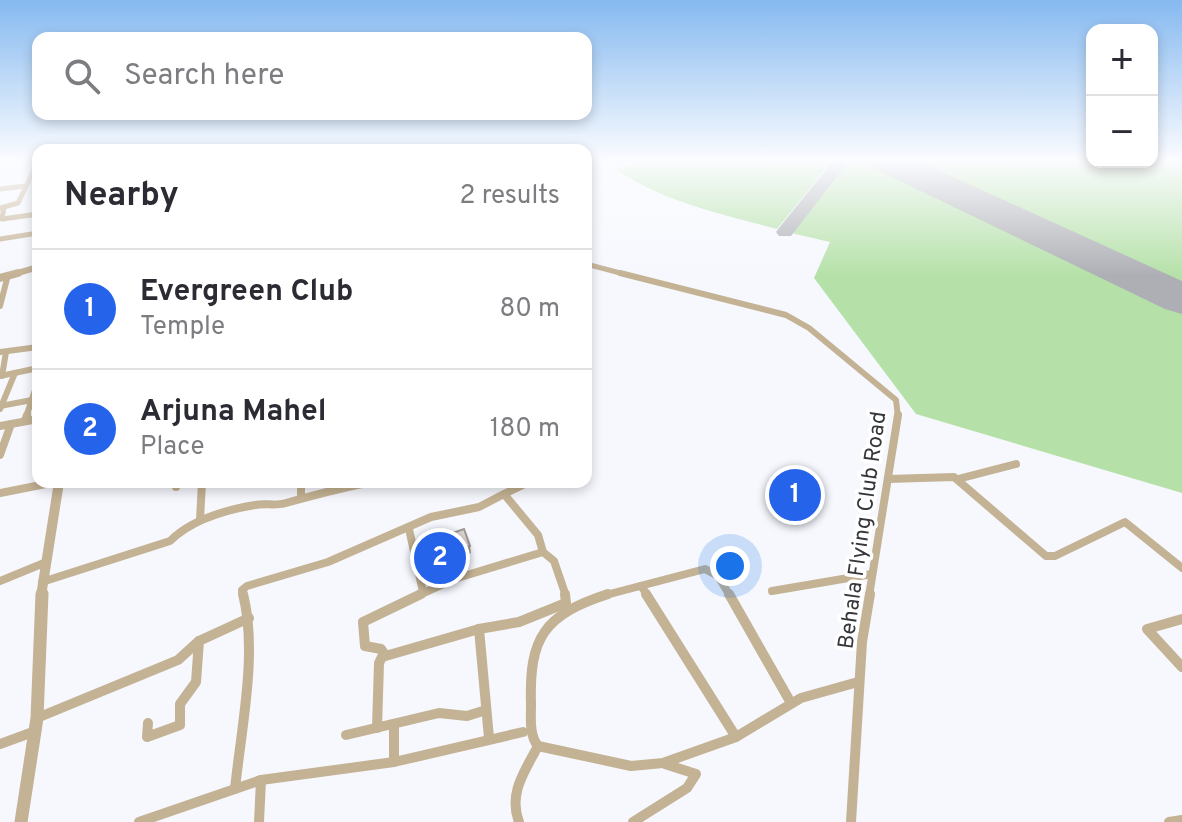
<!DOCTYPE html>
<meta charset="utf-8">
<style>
body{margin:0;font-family:Overpass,sans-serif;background:#f7f7f7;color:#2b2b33}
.controls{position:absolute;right:24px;top:24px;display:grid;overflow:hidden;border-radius:16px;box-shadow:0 4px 12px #0003}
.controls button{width:72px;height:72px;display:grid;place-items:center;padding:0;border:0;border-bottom:2px solid #e1e1e2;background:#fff;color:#2b2b33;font:40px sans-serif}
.you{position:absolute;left:730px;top:566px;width:28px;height:28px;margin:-20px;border:6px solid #fff;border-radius:50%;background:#1a73e8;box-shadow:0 0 0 12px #1a73e833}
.badge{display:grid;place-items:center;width:52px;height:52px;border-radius:50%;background:#2563eb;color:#fff;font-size:26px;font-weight:700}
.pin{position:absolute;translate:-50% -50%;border:4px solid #fff;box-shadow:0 2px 8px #0006}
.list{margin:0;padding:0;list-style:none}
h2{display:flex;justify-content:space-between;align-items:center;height:104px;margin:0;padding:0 32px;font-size:34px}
h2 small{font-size:26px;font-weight:400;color:#7c7c81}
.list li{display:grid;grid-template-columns:52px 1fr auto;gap:24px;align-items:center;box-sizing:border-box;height:120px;padding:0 32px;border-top:2px solid #e1e1e2}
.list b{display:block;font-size:30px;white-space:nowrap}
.list p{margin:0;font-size:26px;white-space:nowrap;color:#7c7c81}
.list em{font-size:26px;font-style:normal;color:#7c7c81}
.icon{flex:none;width:44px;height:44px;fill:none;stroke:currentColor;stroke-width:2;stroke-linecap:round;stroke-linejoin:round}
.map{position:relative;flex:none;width:1182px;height:822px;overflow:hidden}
.search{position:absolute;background:#fff;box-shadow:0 4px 12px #0003;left:32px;top:32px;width:560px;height:88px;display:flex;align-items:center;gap:20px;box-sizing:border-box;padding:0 28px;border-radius:16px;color:#7c7c81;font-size:30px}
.panel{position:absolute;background:#fff;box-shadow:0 4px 12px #0003;left:32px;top:144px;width:560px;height:344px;border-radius:16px}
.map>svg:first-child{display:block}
.green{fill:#b5e1a8}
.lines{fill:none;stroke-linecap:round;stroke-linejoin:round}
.taxiway{fill:#aeafb4;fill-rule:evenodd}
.runway{fill:#aeafb4;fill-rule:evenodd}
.minor-far3{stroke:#c4b294;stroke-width:5}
.minor-far2{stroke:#c4b294;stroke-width:6}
.minor-far1{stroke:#c4b294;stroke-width:8}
.minor{stroke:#c4b294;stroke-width:10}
.tertiary-far3{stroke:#c4b294;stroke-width:6}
.tertiary-far2{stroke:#c4b294;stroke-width:8}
.tertiary-far1{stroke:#c4b294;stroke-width:10}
.tertiary{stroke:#c4b294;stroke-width:13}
.shaded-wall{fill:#9e9896}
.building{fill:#e1d9d6;stroke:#9e9896;stroke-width:2}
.labels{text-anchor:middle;stroke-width:7;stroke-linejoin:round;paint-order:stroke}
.street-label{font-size:22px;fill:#36373a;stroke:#fff}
</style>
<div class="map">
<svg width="1182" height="822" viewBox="0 0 1182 822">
<rect width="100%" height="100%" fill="#f6f8fe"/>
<g class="green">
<path d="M639,161h193l-55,68c-56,-15 -113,-27 -162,-60z"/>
<polygon points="848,161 871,161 1182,309 1182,493 916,414 814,278 830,242 791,233"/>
<polygon points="899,161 1182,161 1182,291"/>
</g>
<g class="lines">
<polygon class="taxiway" points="833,161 849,161 791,236 779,236 776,232 779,228"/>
<polygon class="runway" points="870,161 918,161 1182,281 1182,314 1165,309 875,169"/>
<g class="minor-far3">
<polyline points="0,189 25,186"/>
<polyline points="4,207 2,219 38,214"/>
<polyline points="0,208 18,203 38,161"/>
<polyline points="0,239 38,233"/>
<polyline points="586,264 628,275"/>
</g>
<g class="minor-far2">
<polyline points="620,273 786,315 809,328 896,400 898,417"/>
<polyline points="0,306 8,275"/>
<polyline points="0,352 38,347"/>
<polyline points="0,376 38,368"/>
<polyline points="2,376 6,352"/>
<polyline points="0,406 32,400"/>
<polyline points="0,409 15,373"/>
<polyline points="26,417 38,381"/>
</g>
<g class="minor-far1">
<polyline points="25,421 27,415"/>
<polyline points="0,426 38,419"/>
<polyline points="0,455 11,424"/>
<polyline points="888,479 954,477 1046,556 1055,556 1125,522 1182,568"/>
<polyline points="958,479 1016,464"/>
<polyline points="176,482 176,487"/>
<polyline points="301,482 301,497"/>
<polyline points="0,493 56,482"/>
<polyline points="504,494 529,482"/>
<polyline points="200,520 202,482"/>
<polyline points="409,529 423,592"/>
<polyline points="0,581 44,563"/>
<path d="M42,582l128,-41c21,-21 55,-31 85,-36 10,-2 21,1 31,-2 28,-8 56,-15 85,-21"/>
<polyline points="641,586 648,596"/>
<polyline points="772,591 872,574"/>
<polyline points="244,596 242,590 247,586 328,562 431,517 479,507 504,494 538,535 543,552 554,561 566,596"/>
<polyline points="417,596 454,579 543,552"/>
<polyline points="602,596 705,569 718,576 730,596"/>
<polyline points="869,596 898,415"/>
</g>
<g class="minor">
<path d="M608,594c-64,21 -79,43 -77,110 0,14 -2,31 7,42l93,20 32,-3 73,-26 65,-39 57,-16"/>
<polyline points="646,594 736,737"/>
<polyline points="729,594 791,703"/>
<polyline points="1182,619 1147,629 1182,667"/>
<polyline points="385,655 381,649 365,646 363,622 421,594"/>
<polyline points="37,718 178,660 199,641 249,618"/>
<polyline points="148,723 147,737 180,725 180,704 196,682 199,641"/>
<polyline points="394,724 394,762"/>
<polyline points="377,728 379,663 382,657 479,629"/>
<polyline points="346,735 439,713 467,716 486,710"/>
<polyline points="489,738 479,629 519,622 566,603 565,594"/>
<polyline points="0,744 33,732"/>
<path d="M235,789c6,-60 23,-136 8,-195"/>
<polyline points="139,822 261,780 394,762 523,732"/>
<polyline points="259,822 261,780"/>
<path d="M519,822c-11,-29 6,-51 19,-76"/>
<polyline points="633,822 687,788 696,774 665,764"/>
<polyline points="851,822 862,642 870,594"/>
<polyline points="1169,822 1182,820"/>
</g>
<polyline class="tertiary-far3" points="11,275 38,267"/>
<polyline class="tertiary-far2" points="0,278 18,273"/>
<polyline class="tertiary-far1" points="41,596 59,482"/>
<polyline class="tertiary" points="21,822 37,718 42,594"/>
</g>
<polygon class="shaded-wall" points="470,546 471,553 425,570 423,563"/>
<polygon class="building" points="464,529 470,546 423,563 419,545"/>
<linearGradient id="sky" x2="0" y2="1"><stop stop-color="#85b9f0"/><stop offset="0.58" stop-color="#fbfcff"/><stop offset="1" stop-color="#fbfcff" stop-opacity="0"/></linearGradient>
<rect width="1182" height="276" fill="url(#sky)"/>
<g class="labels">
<g class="street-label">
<text transform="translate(861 530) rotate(-82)" y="8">Behala Flying Club Road</text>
</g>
</g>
</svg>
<div class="controls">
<button>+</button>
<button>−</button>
</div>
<div class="you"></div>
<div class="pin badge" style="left:795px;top:495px">1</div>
<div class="pin badge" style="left:440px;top:558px">2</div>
<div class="search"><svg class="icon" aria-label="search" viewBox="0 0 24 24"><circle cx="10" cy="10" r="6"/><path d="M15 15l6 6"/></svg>Search here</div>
<section class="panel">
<h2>Nearby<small>2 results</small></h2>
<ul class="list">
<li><span class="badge">1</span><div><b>Evergreen Club</b><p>Temple</p></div><em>80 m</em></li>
<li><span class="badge">2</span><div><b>Arjuna Mahel</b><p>Place</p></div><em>180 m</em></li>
</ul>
</section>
</div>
